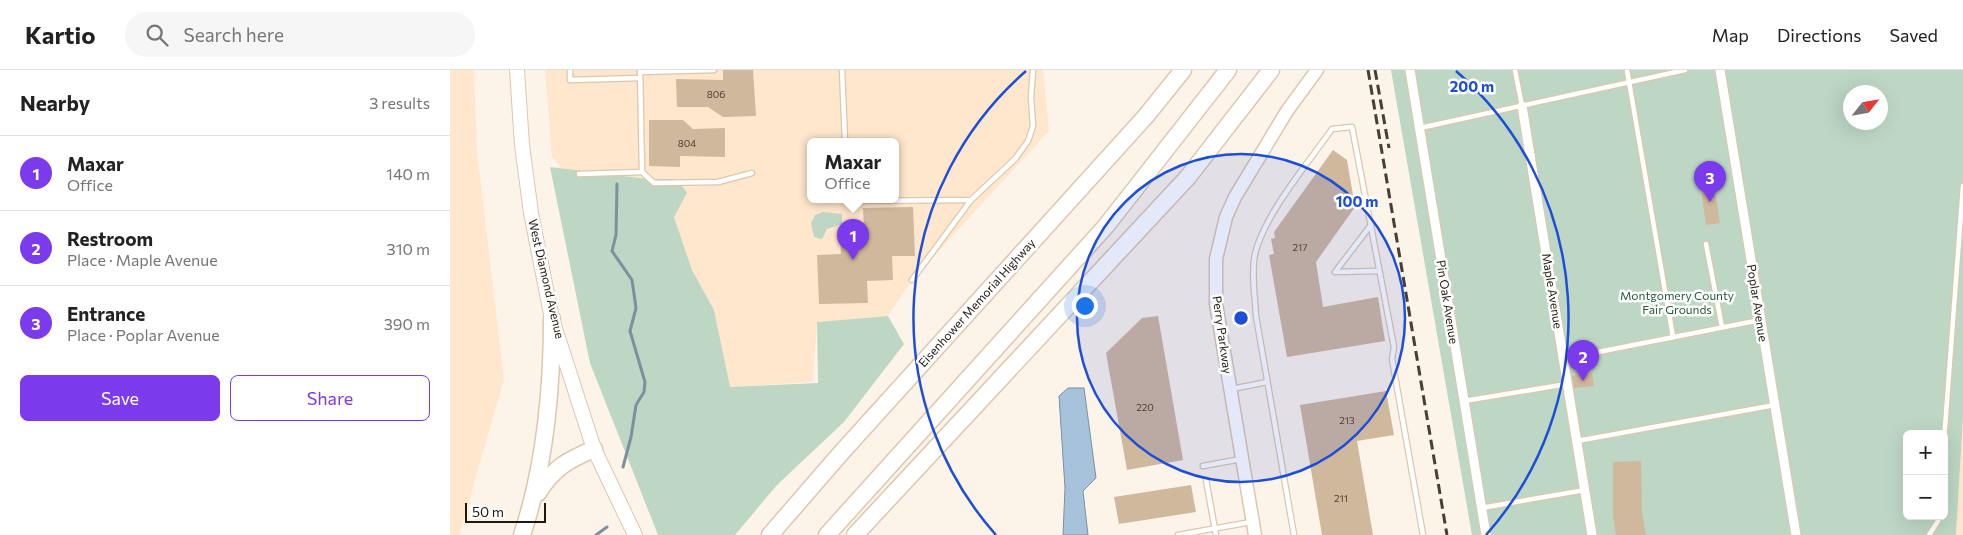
<!DOCTYPE html>
<meta charset="utf-8">
<style>
body{margin:0;font-family:Commissioner,sans-serif;background:#f6f6f6;color:#222}
.controls{position:absolute;right:15px;bottom:15px;display:grid;overflow:hidden;border-radius:8px;box-shadow:0 5px 20px #0002}
.controls button{width:45px;height:45px;display:grid;place-items:center;padding:0;border:0;border-bottom:1px solid #e0e0e0;background:#fff;color:#222;font:25px sans-serif}
.compass{position:absolute;left:1393px;top:15px;width:45px;height:45px;border-radius:50%;background:#fff;box-shadow:0 5px 20px #0002;rotate:59deg}
.scale{position:absolute;left:15px;bottom:12px;width:81px;box-sizing:border-box;padding-left:5px;border:2px solid #1f170d;border-top:0;font-size:14px;line-height:18px;white-space:nowrap;color:#1f170d;-webkit-text-stroke:4px #fff;paint-order:stroke}
.you{position:absolute;left:634px;top:235px;width:18px;height:18px;margin:-12px;border:4px solid #fff;border-radius:50%;background:#1a73e8;box-shadow:0 0 0 8px #1a73e833}
.badge{display:grid;place-items:center;width:32px;height:32px;border-radius:50%;background:#7c3aed;color:#fff;font-size:16px;font-weight:700}
.pin{position:absolute;translate:-50% -41px;filter:drop-shadow(0 1px 2px #0008)}
.pin::after{content:'';position:absolute;top:26px;width:18px;height:15px;background:inherit;clip-path:polygon(0 0,100% 0,50% 100%)}
.popup{position:absolute;left:357px;top:68px;width:92px;height:65px;box-sizing:border-box;display:grid;place-content:center;border-radius:8px;background:#fff;filter:drop-shadow(0 1px 4px #0005);font-size:16px;white-space:nowrap;color:#767676}
.popup b{font-size:19px;color:#222}
.popup::after{content:'';position:absolute;left:50%;top:100%;margin-left:-10px;border:10px solid transparent;border-top-color:#fff}
.list{margin:0;padding:0;list-style:none}
h2{display:flex;justify-content:space-between;align-items:center;height:65px;margin:0;padding:0 20px;font-size:21px}
h2 small{font-size:16px;font-weight:400;color:#767676}
.list li{display:grid;grid-template-columns:32px 1fr auto;gap:15px;align-items:center;box-sizing:border-box;height:75px;padding:0 20px;border-top:1px solid #e0e0e0}
.list b{display:block;font-size:19px;white-space:nowrap}
.list p{margin:0;font-size:16px;white-space:nowrap;color:#767676}
.list em{font-size:16px;font-style:normal;color:#767676}
.actions{display:flex;gap:10px;padding:15px 20px}
.actions a{flex:1;padding:11px 0;border:1px solid #7c3aed;border-radius:8px;text-align:center;font-size:18px;color:#7c3aed}
.actions .main{background:#7c3aed;color:#fff}
.icon{flex:none;width:28px;height:28px;fill:none;stroke:currentColor;stroke-width:2;stroke-linecap:round;stroke-linejoin:round}
.map{position:relative;flex:none;width:1513px;height:465px;overflow:hidden}
header{display:flex;align-items:center;gap:30px;box-sizing:border-box;height:70px;padding:0 25px;background:#fff;border-bottom:1px solid #e0e0e0}
header strong{font-size:24px}
nav{display:flex;gap:28px;margin-inline-start:auto;font-size:18px}
.search{width:350px;height:45px;background:#f6f6f6;display:flex;align-items:center;gap:12px;box-sizing:border-box;padding:0 18px;border-radius:28px;color:#767676;font-size:19px}
main{display:flex}
aside{flex:1;background:#fff}
.map>svg:first-child{display:block}
.built{fill:#fee7cd;fill-rule:evenodd}
.green{fill:#bdd7c4;fill-rule:evenodd}
.water{fill:#a7c3dc;stroke:#7e8f9e}
.lines{fill:none;stroke-linecap:round;stroke-linejoin:round}
.stream{stroke:#7e8f9e;stroke-width:3}
.building{fill:#d0b89c}
.lane-casing{stroke:#ddc7ad;stroke-width:7}
.street-casing{stroke:#ddc7ad;stroke-width:11}
.secondary-casing{stroke:#ddc7ad;stroke-width:15}
.primary-casing{stroke:#ddc7ad;stroke-width:16}
.highway-casing{stroke:#ddc7ad;stroke-width:19}
.lane{stroke:#fff;stroke-width:4.5}
.street{stroke:#fff;stroke-width:9}
.secondary{stroke:#fff;stroke-width:12}
.primary{stroke:#fff;stroke-width:14}
.highway{stroke:#fff;stroke-width:16}
.rail{stroke:#473e34;stroke-width:3;stroke-dasharray:10 5;stroke-linecap:butt}
.ring{fill:none;stroke:#1d4ed8;stroke-width:2.5}
.labels{text-anchor:middle;stroke-width:5;stroke-linejoin:round;paint-order:stroke}
.number-label{font-size:10px;fill:#4b3f31}
.street-label{font-size:12px;fill:#1f170d;stroke:#fff}
.park-label{font-size:12px;fill:#245838;stroke:#fff}
.centre{fill:#1d4ed8;stroke:#fff;stroke-width:2.5}
.ring-label{font-size:15px;text-anchor:middle;font-weight:bold;fill:#1d4ed8;stroke:#fff;stroke-width:5;stroke-linejoin:round;paint-order:stroke}
</style>
<header>
<strong>Kartio</strong>
<div class="search"><svg class="icon" aria-label="search" viewBox="0 0 24 24"><circle cx="10" cy="10" r="6"/><path d="M15 15l6 6"/></svg>Search here</div>
<nav><a>Map</a><a>Directions</a><a>Saved</a></nav>
</header>
<main>
<aside>
<h2>Nearby<small>3 results</small></h2>
<ul class="list">
<li><span class="badge">1</span><div><b>Maxar</b><p>Office</p></div><em>140 m</em></li>
<li><span class="badge">2</span><div><b>Restroom</b><p>Place · Maple Avenue</p></div><em>310 m</em></li>
<li><span class="badge">3</span><div><b>Entrance</b><p>Place · Poplar Avenue</p></div><em>390 m</em></li>
</ul>
<div class="actions"><a class="main">Save</a><a>Share</a></div>
</aside>
<div class="map">
<svg width="1513" height="465" viewBox="0 0 1513 465">
<rect width="100%" height="100%" fill="#fdf4e9"/>
<g class="built">
<polygon points="0,0 24,0 27,81 54,310 9,465 0,465"/>
<path d="M95,0h498l6,61 -137,149 -24,36 -71,6 -4,60 -83,5 -9,-31 -7,-46 -22,-40 -18,-53 -102,-36 -20,-24zM360,71h86v58h-86z"/>
<polygon points="1513,347 1513,465 1506,465"/>
</g>
<g class="green">
<path d="M941,0h572v347l-7,118h-484zM1400,22h30v30h-30zM1457,364h37v82h-37z"/>
<polygon points="100,97 198,109 227,109 237,123 224,147 242,200 264,240 280,317 368,313 367,252 438,246 454,274 394,352 327,415 285,465 208,465 140,293"/>
<polygon points="373,142 392,144 392,154 377,159 372,169 364,167 361,153 365,145"/>
</g>
<polygon class="water" points="618,318 634,318 646,408 633,421 638,465 613,465 615,418 609,326"/>
<g class="lines">
<g class="stream">
<polyline points="167,114 166,165 162,181 182,210 186,238 180,261 195,312 194,322 186,335 181,367 173,397"/>
<polyline points="146,465 157,457"/>
</g>
</g>
<g class="building">
<polygon points="273,0 303,0 306,46 273,47 258,37 227,37 226,9 273,10"/>
<polygon points="199,50 233,50 243,59 275,58 275,87 230,86 230,97 199,96"/>
<polygon points="883,80 897,90 905,137 866,192 873,237 928,227 935,271 837,287 819,185 824,184 821,169 825,168 824,162"/>
<polygon points="1263,109 1270,153 1256,155 1250,111"/>
<polygon points="463,137 465,186 442,186 443,210 417,211 418,233 369,234 367,185 391,184 390,161 414,161 413,138"/>
<polygon points="708,246 733,390 677,400 656,283 692,248"/>
<polygon points="1135,300 1135,304 1142,303 1144,316 1124,318 1122,306 1126,305 1125,301"/>
<polygon points="936,321 944,365 907,371 923,465 872,465 850,335"/>
<polygon points="1191,391 1192,443 1196,465 1166,465 1163,446 1163,392"/>
<polygon points="741,415 746,442 669,454 664,427"/>
</g>
<g class="lines">
<g class="lane-casing">
<g id="lane">
<polyline points="120,0 120,10 190,8"/>
<polyline points="392,0 395,71"/>
<polyline points="1065,0 1072,36"/>
<polyline points="1177,0 1223,267"/>
<polyline points="190,2 264,0"/>
<polyline points="970,58 1235,0"/>
<polyline points="192,102 204,113 268,112 302,103"/>
<polyline points="129,104 192,102 190,0"/>
<polyline points="397,129 398,131 521,130 565,89 578,71 583,56 581,27 583,0"/>
<polyline points="921,155 885,202 929,201"/>
<polyline points="1256,174 1272,257"/>
<polyline points="462,210 521,130"/>
<polyline points="1113,289 1310,250"/>
<polyline points="782,319 817,312"/>
<polyline points="1014,331 1117,314"/>
<polyline points="1127,371 1325,335"/>
<polyline points="1494,371 1513,116"/>
<polyline points="753,396 791,389"/>
<polyline points="756,410 766,465"/>
<polyline points="1031,438 1135,420"/>
<polyline points="728,465 801,452"/>
<path d="M844,465l-38,-219c-1,-20 -5,-42 -1,-62 9,-39 53,-91 77,-125l20,-2 42,220 -2,12 31,176"/>
<polyline points="1479,465 1488,451 1489,446"/>
</g>
</g>
<g class="street-casing">
<g id="street">
<polyline points="960,0 1036,465"/>
<polyline points="1270,0 1346,465"/>
<polyline points="1072,36 1142,465"/>
</g>
</g>
<g class="secondary-casing">
<polyline id="secondary" points="805,465 766,234 766,189 776,147 785,127 837,41 867,0"/>
</g>
<g class="primary-casing">
<polyline id="primary" points="67,0 72,75 81,143 102,249 144,379 185,465"/>
</g>
<g class="highway-casing">
<g id="highway">
<path d="M88,423c15,-25 30,-33 56,-44"/>
<path d="M72,465c23,-69 30,-143 30,-216"/>
<polyline points="320,465 391,383 696,46 733,0"/>
<polyline points="377,465 656,156 778,0"/>
<polyline points="405,465 738,107 821,0"/>
</g>
</g>
<use href="#lane" class="lane"/>
<use href="#street" class="street"/>
<use href="#secondary" class="secondary"/>
<use href="#primary" class="primary"/>
<use href="#highway" class="highway"/>
<g class="rail">
<polyline points="918,0 997,465"/>
<polyline points="925,0 939,78"/>
</g>
</g>
<circle cx="791" cy="248" r="164" fill="#1d4ed8" fill-opacity=".12"/>
<g class="ring">
<circle cx="791" cy="248" r="164"/>
<path d="M546 465A327 327 0 0 1 576 1M1006 1A327 327 0 0 1 1036 465"/>
</g>
<g class="labels">
<g class="number-label">
<text x="266" y="28">806</text>
<text x="237" y="77">804</text>
<text x="850" y="181">217</text>
<text x="695" y="341">220</text>
<text x="897" y="354">213</text>
<text x="891" y="432">211</text>
</g>
<g class="street-label">
<text transform="translate(96 209) rotate(77)" y="4">West Diamond Avenue</text>
<text transform="translate(1102 221) rotate(81)" y="4">Maple Avenue</text>
<text transform="translate(997 232) rotate(81)" y="4">Pin Oak Avenue</text>
<text transform="translate(527 233) rotate(-48)" y="4">Eisenhower Memorial Highway</text>
<text transform="translate(1307 233) rotate(81)" y="4">Poplar Avenue</text>
<text transform="translate(772 265) rotate(82)" y="4">Perry Parkway</text>
</g>
<g class="park-label">
<text x="1227" y="230">Montgomery County<tspan x="1227" dy="14">Fair Grounds</tspan></text>
</g>
</g>
<circle cx="791" cy="248" r="8" class="centre"/>
<g class="ring-label">
<text x="1022" y="22">200 m</text>
<text x="907" y="137">100 m</text>
</g>
</svg>
<div class="controls">
<button>+</button>
<button>−</button>
</div>
<svg class="compass" viewBox="-18 -18 36 36"><path d="M0-13l5 13h-10z" fill="#e53935"/><path d="M0 13l5-13h-10z" fill="#767676"/></svg>
<div class="scale">50 m</div>
<div class="you"></div>
<div class="pin badge" style="left:403px;top:190px">1</div>
<div class="popup"><b>Maxar</b>Office</div>
<div class="pin badge" style="left:1133px;top:311px">2</div>
<div class="pin badge" style="left:1260px;top:132px">3</div>
</div>
</main>
